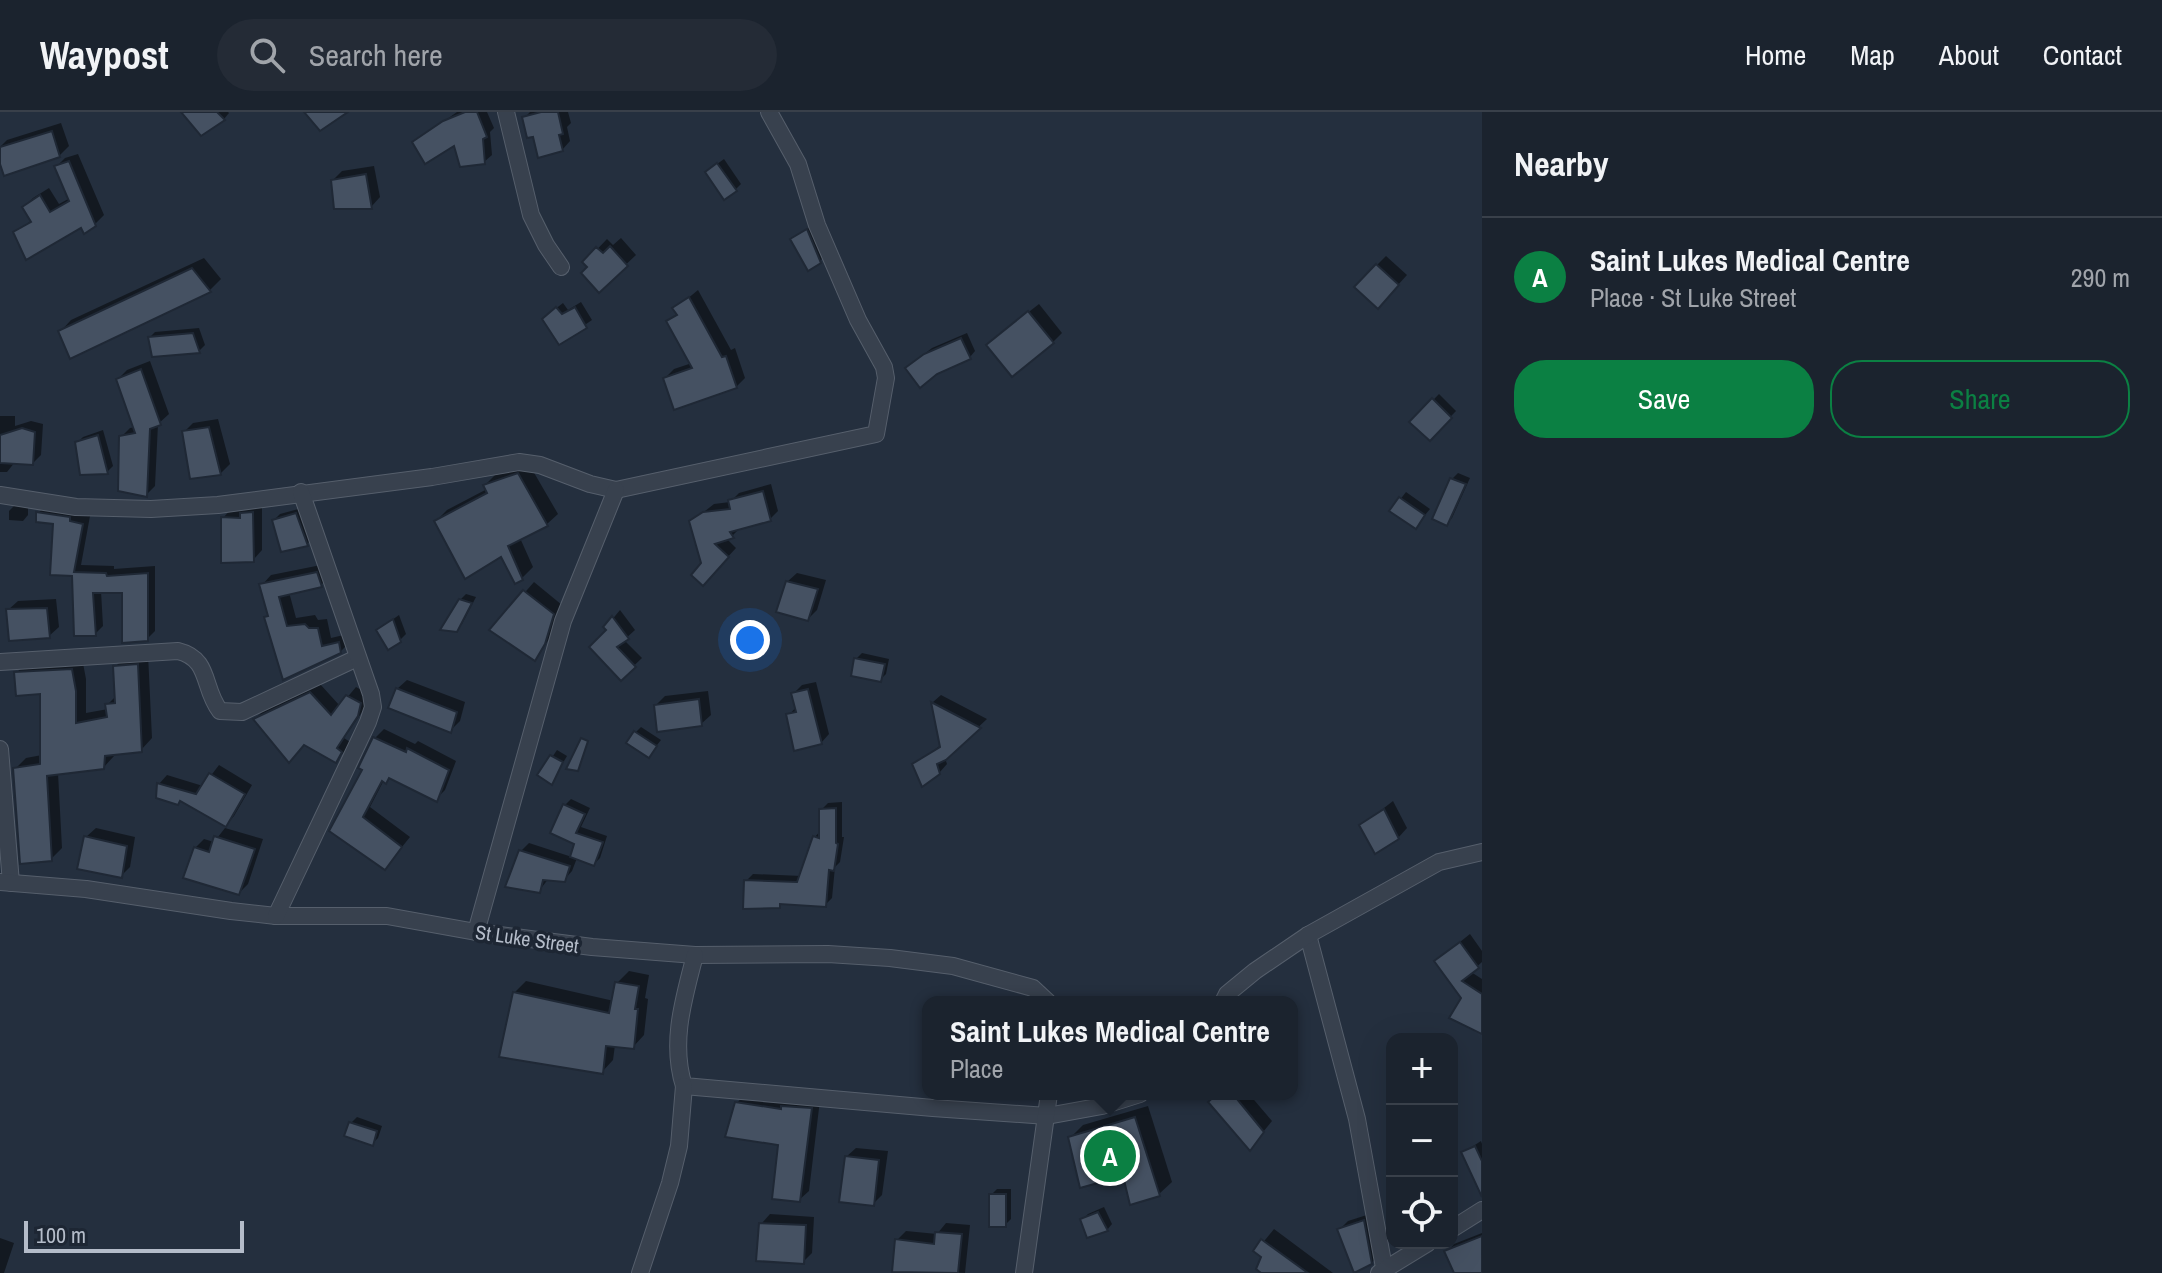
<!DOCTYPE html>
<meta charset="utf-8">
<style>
body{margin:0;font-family:"Archivo Narrow",sans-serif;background:#242b36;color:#f1f3f6}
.controls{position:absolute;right:24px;bottom:24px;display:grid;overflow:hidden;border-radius:16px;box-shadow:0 8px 32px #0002}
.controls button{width:72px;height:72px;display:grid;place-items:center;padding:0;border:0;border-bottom:2px solid #39404a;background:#1b232e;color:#f1f3f6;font:40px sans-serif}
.scale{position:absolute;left:24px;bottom:20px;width:220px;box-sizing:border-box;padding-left:8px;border:4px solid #b4bcc9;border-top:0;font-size:22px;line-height:28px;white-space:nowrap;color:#b4bcc9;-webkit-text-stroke:6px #1d2633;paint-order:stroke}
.you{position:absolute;left:750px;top:528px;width:28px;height:28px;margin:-20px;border:6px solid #fff;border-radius:50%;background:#1a73e8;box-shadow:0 0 0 12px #1a73e833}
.badge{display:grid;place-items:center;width:52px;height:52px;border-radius:50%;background:#0b8043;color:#fff;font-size:26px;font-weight:700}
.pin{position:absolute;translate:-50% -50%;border:4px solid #fff;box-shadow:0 2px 8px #0006}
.popup{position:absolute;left:922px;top:884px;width:376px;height:104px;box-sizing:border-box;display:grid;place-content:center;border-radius:16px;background:#1b232e;filter:drop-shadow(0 2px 6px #0005);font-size:26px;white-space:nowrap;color:#a0a4aa}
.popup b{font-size:30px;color:#f1f3f6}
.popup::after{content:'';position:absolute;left:50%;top:100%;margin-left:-16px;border:16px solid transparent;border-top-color:#1b232e}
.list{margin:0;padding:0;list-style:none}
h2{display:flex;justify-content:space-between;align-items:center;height:104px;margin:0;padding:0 32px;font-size:34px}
h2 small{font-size:26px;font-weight:400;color:#a0a4aa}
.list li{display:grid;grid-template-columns:52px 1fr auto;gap:24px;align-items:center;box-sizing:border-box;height:120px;padding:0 32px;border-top:2px solid #39404a}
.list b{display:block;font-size:30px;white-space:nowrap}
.list p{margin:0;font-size:26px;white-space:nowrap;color:#a0a4aa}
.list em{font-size:26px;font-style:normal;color:#a0a4aa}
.actions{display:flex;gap:16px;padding:24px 32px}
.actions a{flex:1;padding:18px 0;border:2px solid #0b8043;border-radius:32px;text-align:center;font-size:28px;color:#0b8043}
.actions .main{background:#0b8043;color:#fff}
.icon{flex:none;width:44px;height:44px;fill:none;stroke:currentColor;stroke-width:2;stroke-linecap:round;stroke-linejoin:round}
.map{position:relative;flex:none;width:1482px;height:1161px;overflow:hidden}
header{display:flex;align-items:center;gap:48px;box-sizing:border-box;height:112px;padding:0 40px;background:#1b232e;border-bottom:2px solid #39404a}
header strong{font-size:38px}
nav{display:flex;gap:44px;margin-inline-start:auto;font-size:28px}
.search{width:560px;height:72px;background:#242b36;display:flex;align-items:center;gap:20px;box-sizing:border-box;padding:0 28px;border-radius:44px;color:#a0a4aa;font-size:30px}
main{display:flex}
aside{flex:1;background:#1b232e}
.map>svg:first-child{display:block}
.shadow{fill:#0007}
.building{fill:#455162;stroke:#1f2835;stroke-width:2}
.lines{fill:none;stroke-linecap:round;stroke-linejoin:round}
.street-casing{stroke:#565f6c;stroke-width:18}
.street{stroke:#38414e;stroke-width:16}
.labels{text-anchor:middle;stroke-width:7;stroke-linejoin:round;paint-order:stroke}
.street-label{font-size:20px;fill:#b4bcc9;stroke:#1d2633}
</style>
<header>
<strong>Waypost</strong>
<div class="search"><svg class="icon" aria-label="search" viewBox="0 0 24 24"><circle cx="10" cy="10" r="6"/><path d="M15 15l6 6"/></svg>Search here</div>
<nav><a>Home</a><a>Map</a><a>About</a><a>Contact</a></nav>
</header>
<main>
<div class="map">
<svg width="1482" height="1161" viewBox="0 0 1482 1161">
<rect width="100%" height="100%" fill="#242f3e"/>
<g class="shadow">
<polygon points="191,0 228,0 229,1 224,7"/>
<polygon points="457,0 487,0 494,16 490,20 492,43 484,50 455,31 415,30"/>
<polygon points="530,0 568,0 571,11 567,15 570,29 562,38 534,22 524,6"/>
<polygon points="61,11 69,34 59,44 0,45 0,35 7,28"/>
<polygon points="78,42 104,103 95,112 15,121 32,108 24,95 33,86 49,76 59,92 70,86 57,54 65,46"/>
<polygon points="724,47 741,72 736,77 713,55"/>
<polygon points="374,54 380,85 371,95 333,68 342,59"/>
<polygon points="813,113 826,143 820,149 792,128"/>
<polygon points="621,126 636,143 599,178 585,150 607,127 613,133"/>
<polygon points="1386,144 1407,163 1387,185 1377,153"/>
<polygon points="204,146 221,167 210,178 71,244 60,220 71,208"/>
<polygon points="698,178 731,238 735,236 745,266 736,275 665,266 674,257 692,251 669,210 678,201 675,197"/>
<polygon points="581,190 592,208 560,230 550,201 563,191 568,198"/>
<polygon points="1039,192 1062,221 1053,230 998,224"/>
<polygon points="199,216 205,233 199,239 154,243 150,225 155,220"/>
<polygon points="967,221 975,239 970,245 913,251 932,236"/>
<polygon points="150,249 169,302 158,312 155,374 146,383 121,325 130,316 135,315 118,267 127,258"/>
<polygon points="1439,282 1456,299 1430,326 1412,310"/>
<polygon points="0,304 15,304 15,314 31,309 43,312 41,343 33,351 15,350 7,360 0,360"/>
<polygon points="218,307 230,352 220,362 184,320 193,311"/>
<polygon points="103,318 113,354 107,360 77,331 83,325"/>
<polygon points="529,352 558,402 547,412 520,426 533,455 522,466 501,442 436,409 447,398 487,377 485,373 496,362"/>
<polygon points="1458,361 1470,366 1452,406 1447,411 1434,406 1452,367"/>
<polygon points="771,372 778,399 770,407 742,414 732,424 726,426 736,436 703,472 704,452 691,410 714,392 730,390 739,381"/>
<polygon points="1406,380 1430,397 1416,414 1392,398"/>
<polygon points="262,391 262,438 253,448 223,406 232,396"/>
<polygon points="15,393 28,394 28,403 23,409 9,408 9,399"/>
<polygon points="47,393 90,404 81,453 114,454 114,457 155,454 155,519 147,527 124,479 101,479 103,514 95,522 56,411 38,401"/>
<polygon points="302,396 313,426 307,432 274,408 280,402"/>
<polygon points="326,452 330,464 321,473 289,480 296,506 315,503 318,508 327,507 331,526 348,522 350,530 340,540 285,566 262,473 271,463"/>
<polygon points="797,461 826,468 817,498 808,507 787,470"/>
<polygon points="534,470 562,493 554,520 535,547 492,518"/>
<polygon points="466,482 476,485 462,512 456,518 460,488"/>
<polygon points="56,487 59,515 49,524 8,498 18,489"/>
<polygon points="620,498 635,518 624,528 642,546 621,566 609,518 606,515"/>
<polygon points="399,503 406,522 400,528 378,518"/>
<polygon points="862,541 889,547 886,562 880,568 856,547"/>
<polygon points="148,542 152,626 141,638 114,641 114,644 103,656 58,661 62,736 51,747 15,657 26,646 42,643 42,580 16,561 28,550 82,546 86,567 86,601 108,597 107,593 116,584 115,555 126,544"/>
<polygon points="407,568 465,590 460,609 451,618 397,577"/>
<polygon points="816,570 829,622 821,631 789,603 797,594 794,581 802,573"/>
<polygon points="320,572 340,594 356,575 369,582 367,593 344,626 350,630 345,639 336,648 255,607 264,598"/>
<polygon points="708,579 711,603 701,612 656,593 665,584"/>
<polygon points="941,583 987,607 945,646 947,652 939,661 915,652 941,633 933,590"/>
<polygon points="641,615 661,628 649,643 635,621"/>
<polygon points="384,617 415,632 418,629 456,649 445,678 436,687 391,664 384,668 370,695 410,725 385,756 331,718 365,657 375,626"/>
<polygon points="557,638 567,644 551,671 540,663"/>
<polygon points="219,653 252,673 234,704 226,713 182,688 178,691 158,685 159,672 167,663 203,674"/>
<polygon points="571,687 590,696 581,715 607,724 600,746 594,752 577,746 572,759 564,768 549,766 539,779 521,739 529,731 572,745 577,731 552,720 565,693"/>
<polygon points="1393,689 1407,716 1398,726 1362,713"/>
<polygon points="842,690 842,725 844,725 840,750 835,755 832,786 825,793 783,790 779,794 746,769 753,762 802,764 815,725 821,718 821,698 828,691"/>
<polygon points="96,716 135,725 130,755 121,764 86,725"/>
<polygon points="225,716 263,727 248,772 239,781 195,736 204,727 214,730"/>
<polygon points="1470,822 1482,839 1482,850 1471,860 1482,867 1482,920 1464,886 1436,849"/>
<polygon points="629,859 649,863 645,886 648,887 644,923 633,935 615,933 613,948 602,960 515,880 526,869 614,889 617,871"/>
<polygon points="746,981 820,988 809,1079 799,1088 780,1031 737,991"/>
<polygon points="1218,982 1249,982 1272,1009 1250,1036"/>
<polygon points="1392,992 1392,1017 1387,997"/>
<polygon points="1148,994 1172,1070 1159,1082 1070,1026 1083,1013"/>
<polygon points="357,1005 382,1014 378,1026 372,1032 351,1011"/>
<polygon points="1481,1029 1482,1032 1482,1068 1464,1040"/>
<polygon points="856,1036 888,1039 882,1083 873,1092 846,1045"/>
<polygon points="997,1077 1011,1077 1011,1107 1005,1113 991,1083"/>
<polygon points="1104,1095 1112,1112 1107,1118 1082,1108 1088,1102"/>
<polygon points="1373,1101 1381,1142 1368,1154 1356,1160 1339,1118 1348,1109"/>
<polygon points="770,1102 814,1105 812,1141 803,1150 761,1112"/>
<polygon points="946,1111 970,1113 965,1161 894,1158 897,1128 906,1119 937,1122"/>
<polygon points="1274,1117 1333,1161 1264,1161 1263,1144 1256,1139"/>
<polygon points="1482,1121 1482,1161 1456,1161 1447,1140 1454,1132"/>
<polygon points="0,1126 14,1131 4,1161 0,1161"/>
</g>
<g class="building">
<polygon points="181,0 217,0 225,8 201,24"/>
<polygon points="304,0 348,0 320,19"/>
<polygon points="465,0 477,0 487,25 483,27 485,52 460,55 454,34 425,52 412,30 443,9"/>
<polygon points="541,0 558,0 563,22 559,23 563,39 538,46 533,25 527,26 522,5"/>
<polygon points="52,19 60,45 4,64 0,52 0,35"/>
<polygon points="69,49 96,114 84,122 81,116 26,148 13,120 31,110 22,95 40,83 50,100 69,89 54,54"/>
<polygon points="717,51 737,79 724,88 705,60"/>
<polygon points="366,62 372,97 334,97 331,68"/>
<polygon points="807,117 821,151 808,159 790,127"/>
<polygon points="610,134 628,154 599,181 581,161 587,155 582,150 596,135 603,141"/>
<polygon points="1376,152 1399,173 1378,197 1354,175"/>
<polygon points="192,156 211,180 70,247 58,219"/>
<polygon points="689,185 722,245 726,244 737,276 674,298 663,266 692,256 666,209 677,203 672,196"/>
<polygon points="556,195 562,202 575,195 587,216 559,233 542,207"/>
<polygon points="1028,199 1054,231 1012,265 986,233"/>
<polygon points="193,221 200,241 152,245 148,225"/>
<polygon points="961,226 971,247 937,262 920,276 905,256 924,242"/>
<polygon points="141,257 161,313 150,317 147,385 118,379 119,324 135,321 116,267"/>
<polygon points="1432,286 1452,306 1430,329 1409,310"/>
<polygon points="209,315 221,363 190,367 182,319"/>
<polygon points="22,316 35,320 33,353 0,351 0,323"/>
<polygon points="98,323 108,362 80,363 75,330"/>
<polygon points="518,361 548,414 508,434 523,468 515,472 501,445 465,467 434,409 487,381 483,373"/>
<polygon points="1450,366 1466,372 1447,414 1432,407"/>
<polygon points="763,379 771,409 730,420 734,426 715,432 729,445 703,474 691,463 701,451 689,409 703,400 730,397 728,388"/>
<polygon points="1399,385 1425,403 1416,417 1389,399"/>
<polygon points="36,400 70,405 70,409 83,412 74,460 106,461 107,464 148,461 148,529 122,531 122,481 93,481 96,524 74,524 72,464 50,463 53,412 36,410"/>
<polygon points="253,400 254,450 221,451 221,405 240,406 240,401"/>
<polygon points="296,401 308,434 281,440 272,408"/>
<polygon points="317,460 322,475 279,485 287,514 305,512 309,516 318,516 322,534 339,530 341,541 283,568 264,505 268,504 259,472"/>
<polygon points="786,469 818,477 808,509 776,500"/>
<polygon points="523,478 554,502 545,532 535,549 489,518"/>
<polygon points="459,487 472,491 457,520 440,518"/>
<polygon points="47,496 50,526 9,529 6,497"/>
<polygon points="612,504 629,527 617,535 636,555 621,569 589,535 606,518 603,515"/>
<polygon points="393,507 401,530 388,538 376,518"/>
<polygon points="854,546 885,552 881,570 851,564"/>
<polygon points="138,552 142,640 105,644 104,657 47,664 52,749 20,752 13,656 40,652 40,582 16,584 14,560 72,557 76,579 76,611 107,605 105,592 115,591 113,554"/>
<polygon points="396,576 457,600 451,621 388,596"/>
<polygon points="808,577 822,632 794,639 786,602 796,600 791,581"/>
<polygon points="310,580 331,603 346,583 361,591 358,604 337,636 342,640 336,651 304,633 289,651 253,607"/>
<polygon points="699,587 702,614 657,620 654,593"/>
<polygon points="931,590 981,616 946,648 937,652 940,662 922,675 912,652 940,635"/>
<polygon points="634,619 657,634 649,646 626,631"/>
<polygon points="373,625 406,640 407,636 449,658 437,690 389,666 386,672 382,669 363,705 402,735 385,758 329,719 362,658 358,656"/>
<polygon points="581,626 588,629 578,659 566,657"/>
<polygon points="550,643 563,650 552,673 537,663"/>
<polygon points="209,661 245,682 226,715 180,689 178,693 156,686 157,671 196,682"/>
<polygon points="563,692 585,702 576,721 603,730 594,754 570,745 574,732 550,721"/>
<polygon points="836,696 836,731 838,732 834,759 829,758 826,795 780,792 780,796 743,797 744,768 797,770 813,724 819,726 819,697"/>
<polygon points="1384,697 1399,727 1375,742 1359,713"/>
<polygon points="84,724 127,734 122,766 77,757"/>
<polygon points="214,724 255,737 239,783 183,766 194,735 209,740"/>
<polygon points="519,738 570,754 565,770 543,768 540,781 505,775"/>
<polygon points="1460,830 1479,856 1462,869 1482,882 1482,922 1449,906 1461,886 1434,849"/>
<polygon points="615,870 639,874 635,897 638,897 634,937 606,934 603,962 499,945 513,880 609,901"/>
<polygon points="1217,982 1233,982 1264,1020 1250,1039 1208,990"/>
<polygon points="735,990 781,997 781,994 812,996 800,1090 772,1087 778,1033 725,1025"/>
<polygon points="1135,1005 1160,1084 1130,1093 1123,1064 1080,1076 1068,1025"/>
<polygon points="349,1010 377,1019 373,1034 344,1024"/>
<polygon points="1475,1034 1482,1049 1482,1085 1461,1040"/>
<polygon points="845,1044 879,1048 874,1094 839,1090"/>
<rect x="989" y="1082" width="17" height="33"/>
<polygon points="1098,1100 1108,1119 1087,1126 1080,1107"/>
<polygon points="1364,1108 1372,1152 1354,1161 1337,1117"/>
<polygon points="759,1111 806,1113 804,1152 756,1149"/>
<polygon points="935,1120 962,1122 958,1161 892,1160 895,1127 934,1132"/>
<polygon points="1482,1124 1482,1161 1454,1161 1444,1139"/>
<polygon points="1261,1127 1308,1161 1261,1161 1256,1157 1261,1145 1253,1139"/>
</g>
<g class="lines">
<g class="street-casing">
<g id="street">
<polyline points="506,0 531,103 546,133 561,155"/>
<polyline points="0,383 76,395 151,397 218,393 432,365 519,350 540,353 590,372 616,378 876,322 886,266 884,255 858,208 817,113 798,52 769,0"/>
<path d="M0,550l178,-11c33,8 24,37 42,60l22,1 115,-54"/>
<polyline points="0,637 11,771"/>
<polyline points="0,770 86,777 231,799 276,804 387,804 476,820 592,835 695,843 828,842 890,846 953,854 1033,876 1048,890"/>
<polyline points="276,804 368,610 373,595 371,582 301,380"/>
<polyline points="476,820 563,509 616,378"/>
<polyline points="1308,823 1357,1007 1385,1161"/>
<path d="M695,843c-11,43 -25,87 -11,131l249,22 114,8 55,-10 38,-12"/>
<polyline points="1223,890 1227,882 1255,859 1308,823 1439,750 1482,740"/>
<polyline points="1452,1117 1482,1098"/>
<polyline points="640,1161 670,1071 679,1034 684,974"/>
<polyline points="1024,1161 1049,982"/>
<polyline points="1379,1161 1428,1131"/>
</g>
</g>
<use href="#street" class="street"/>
</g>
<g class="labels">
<g class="street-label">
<text transform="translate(527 827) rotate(8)" y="7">St Luke Street</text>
</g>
</g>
</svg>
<div class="controls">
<button>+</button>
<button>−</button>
<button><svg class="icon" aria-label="locate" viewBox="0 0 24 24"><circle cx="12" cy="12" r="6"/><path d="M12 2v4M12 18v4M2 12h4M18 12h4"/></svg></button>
</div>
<div class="scale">100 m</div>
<div class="you"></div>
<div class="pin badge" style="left:1110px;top:1044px">A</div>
<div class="popup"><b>Saint Lukes Medical Centre</b>Place</div>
</div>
<aside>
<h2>Nearby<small></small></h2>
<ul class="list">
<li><span class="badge">A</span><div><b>Saint Lukes Medical Centre</b><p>Place · St Luke Street</p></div><em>290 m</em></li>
</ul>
<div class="actions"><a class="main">Save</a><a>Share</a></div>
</aside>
</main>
